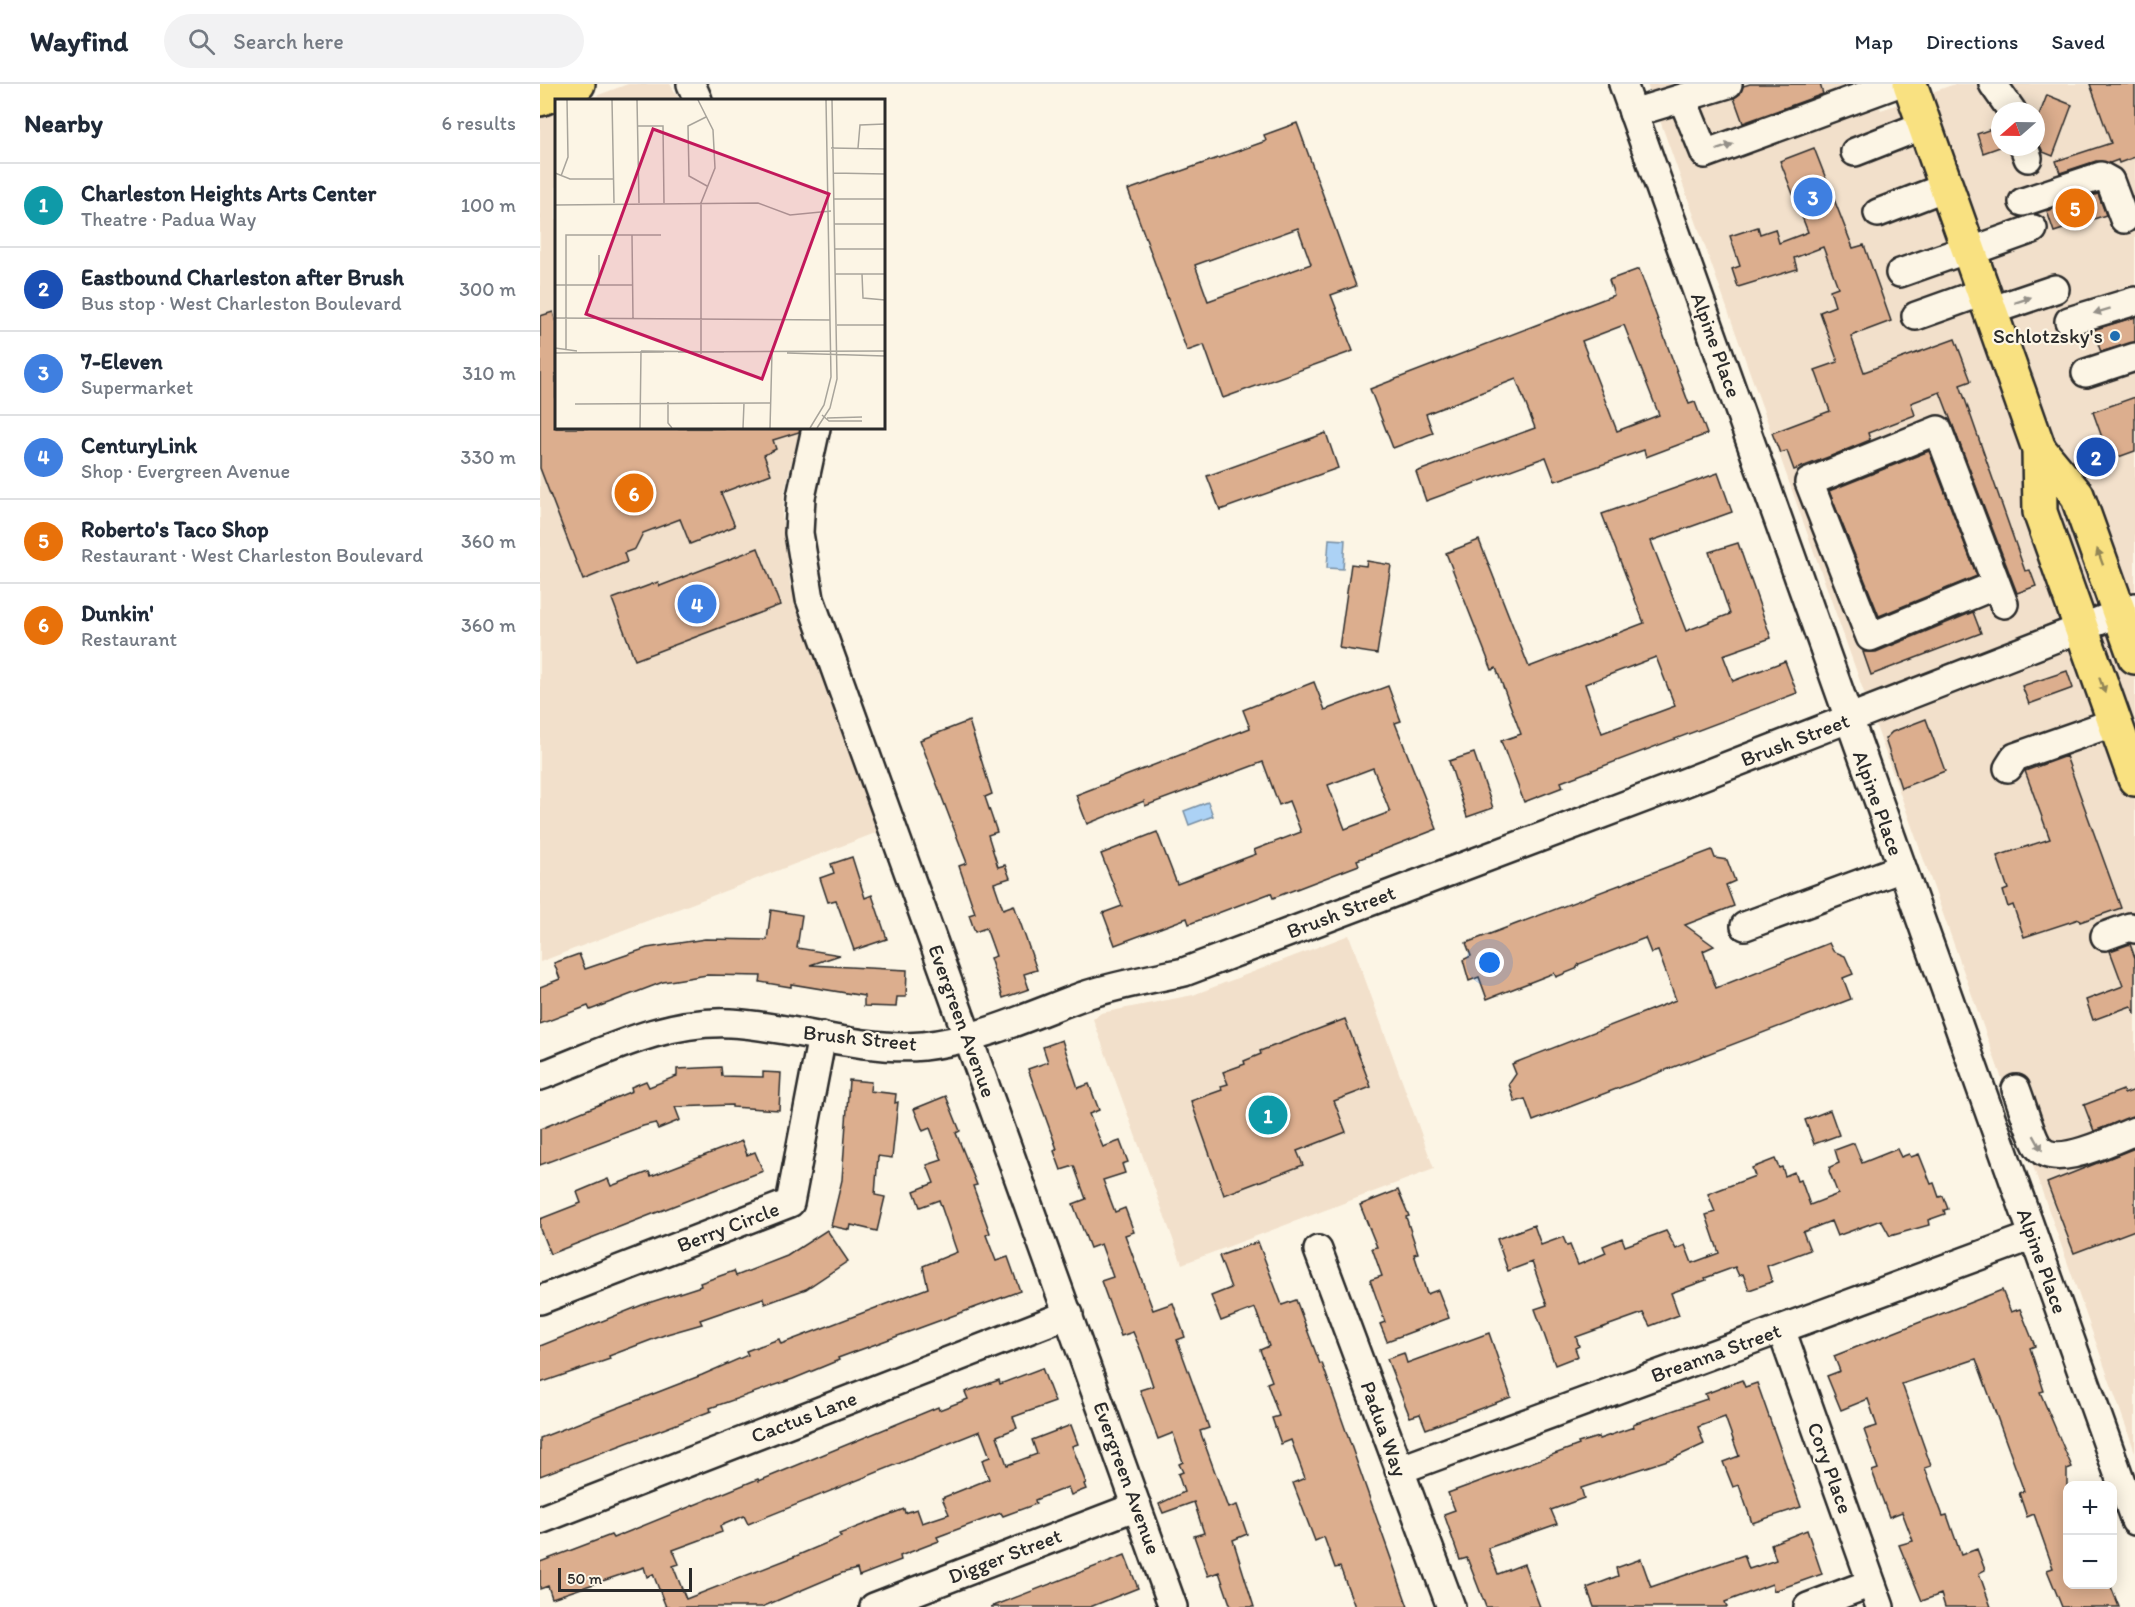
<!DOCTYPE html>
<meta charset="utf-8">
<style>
body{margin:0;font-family:Itim,sans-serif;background:#f2f2f3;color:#1f2937}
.controls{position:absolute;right:18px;bottom:18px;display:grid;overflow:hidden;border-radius:12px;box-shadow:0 3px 15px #0003}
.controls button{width:54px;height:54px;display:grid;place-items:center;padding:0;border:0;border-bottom:2px solid #e0e1e3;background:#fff;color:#1f2937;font:30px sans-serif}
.compass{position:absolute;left:1451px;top:18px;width:54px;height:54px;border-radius:50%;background:#fff;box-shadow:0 3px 15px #0003;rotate:250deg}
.scale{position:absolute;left:18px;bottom:15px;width:134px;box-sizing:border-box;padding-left:6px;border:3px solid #2b2b2b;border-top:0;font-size:16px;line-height:21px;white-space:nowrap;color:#2b2b2b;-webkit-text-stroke:4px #fcf5e5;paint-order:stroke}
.you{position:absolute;left:950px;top:879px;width:21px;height:21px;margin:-15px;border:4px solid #fff;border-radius:50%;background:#1a73e8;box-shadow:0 0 0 9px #1a73e833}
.badge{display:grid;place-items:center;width:39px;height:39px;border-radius:50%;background:#2563eb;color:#fff;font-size:20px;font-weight:700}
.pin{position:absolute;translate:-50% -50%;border:3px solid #fff;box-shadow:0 2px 6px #0006}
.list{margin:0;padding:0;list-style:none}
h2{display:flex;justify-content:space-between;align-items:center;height:78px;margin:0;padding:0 24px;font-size:26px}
h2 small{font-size:20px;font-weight:400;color:#747a83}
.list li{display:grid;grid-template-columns:39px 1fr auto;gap:18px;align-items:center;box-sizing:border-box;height:84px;padding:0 24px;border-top:2px solid #e0e1e3}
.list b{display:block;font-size:22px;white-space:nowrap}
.list p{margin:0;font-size:20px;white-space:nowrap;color:#747a83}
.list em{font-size:20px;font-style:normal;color:#747a83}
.icon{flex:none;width:33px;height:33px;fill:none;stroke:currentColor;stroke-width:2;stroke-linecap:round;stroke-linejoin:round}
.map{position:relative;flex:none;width:1595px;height:1523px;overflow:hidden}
header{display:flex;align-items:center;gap:36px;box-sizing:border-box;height:84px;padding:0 30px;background:#fff;border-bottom:2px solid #e0e1e3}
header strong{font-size:28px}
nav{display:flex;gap:33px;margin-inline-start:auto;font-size:21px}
.search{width:420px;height:54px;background:#f2f2f3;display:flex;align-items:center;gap:15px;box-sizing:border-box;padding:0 21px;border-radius:33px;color:#747a83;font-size:22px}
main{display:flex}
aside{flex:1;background:#fff}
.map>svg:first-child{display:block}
.built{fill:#f2e0cb;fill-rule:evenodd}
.water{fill:#acd2f5;stroke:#788fa4;stroke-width:1.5}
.building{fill:#dcae8e;stroke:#2b2b2b;stroke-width:1.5;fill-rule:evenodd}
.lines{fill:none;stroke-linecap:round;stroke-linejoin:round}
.minor-casing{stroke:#2b2b2b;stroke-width:32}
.major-casing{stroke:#2b2b2b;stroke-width:38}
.minor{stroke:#fcf5e5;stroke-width:27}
.major{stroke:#f9e181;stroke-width:33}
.oneway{fill:#949088}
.oneway2{fill:#928656}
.poi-dot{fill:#1f6fb2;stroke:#fcf5e5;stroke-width:2}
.labels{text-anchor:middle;stroke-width:4.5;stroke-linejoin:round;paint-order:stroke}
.poi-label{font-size:21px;fill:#2b2b2b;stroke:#fcf5e5;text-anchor:end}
.street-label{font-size:21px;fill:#2b2b2b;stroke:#fcf5e5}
.inset-road{fill:none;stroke:#a8a49b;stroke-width:1.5}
.view{fill:#c2185b;fill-opacity:0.15;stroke:#c2185b;stroke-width:3}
.inset-edge{fill:none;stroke:#2b2b2b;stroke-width:3}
</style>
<header>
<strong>Wayfind</strong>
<div class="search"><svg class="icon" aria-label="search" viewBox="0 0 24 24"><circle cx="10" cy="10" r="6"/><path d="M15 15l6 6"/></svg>Search here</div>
<nav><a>Map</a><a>Directions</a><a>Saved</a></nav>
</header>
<main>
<aside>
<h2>Nearby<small>6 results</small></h2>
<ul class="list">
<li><span class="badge" style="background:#0f9aa8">1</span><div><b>Charleston Heights Arts Center</b><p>Theatre · Padua Way</p></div><em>100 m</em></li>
<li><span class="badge" style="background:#1a4fb4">2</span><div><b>Eastbound Charleston after Brush</b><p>Bus stop · West Charleston Boulevard</p></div><em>300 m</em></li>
<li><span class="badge" style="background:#3f7fe0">3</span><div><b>7-Eleven</b><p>Supermarket</p></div><em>310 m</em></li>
<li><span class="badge" style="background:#3f7fe0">4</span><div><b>CenturyLink</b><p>Shop · Evergreen Avenue</p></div><em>330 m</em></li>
<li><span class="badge" style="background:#e8710a">5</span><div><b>Roberto's Taco Shop</b><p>Restaurant · West Charleston Boulevard</p></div><em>360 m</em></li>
<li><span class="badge" style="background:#e8710a">6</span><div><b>Dunkin'</b><p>Restaurant</p></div><em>360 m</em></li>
</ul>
</aside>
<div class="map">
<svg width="1595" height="1523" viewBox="0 0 1595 1523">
<rect width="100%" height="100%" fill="#fcf5e5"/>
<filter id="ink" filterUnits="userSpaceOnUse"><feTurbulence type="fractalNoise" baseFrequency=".0167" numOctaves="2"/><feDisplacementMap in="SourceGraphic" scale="12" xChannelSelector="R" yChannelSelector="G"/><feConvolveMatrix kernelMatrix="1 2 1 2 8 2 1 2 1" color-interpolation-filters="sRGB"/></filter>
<g filter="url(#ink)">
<g class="built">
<polygon points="88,0 130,0 140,16 45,16"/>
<path d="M1107,0h224l10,26 74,-26h180v1368zM1460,27h36v36h-36z"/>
<polygon points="16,28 16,344 260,344 244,410 242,434 250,499 338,748 0,878 0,34"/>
<polygon points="809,851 894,1085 642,1180 553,935 561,929 653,911"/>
</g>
<g class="water">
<polygon points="789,455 805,456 803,485 787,484"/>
<polygon points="668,718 673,732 649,741 644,727"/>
</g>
<g class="building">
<polygon points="1210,0 1280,0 1283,10 1203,39 1194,14 1200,10 1203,2"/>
<polygon points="1550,0 1595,0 1595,73 1579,79 1578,76 1570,79 1556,77 1520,89 1516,77 1571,59"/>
<polygon points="1507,11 1532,21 1513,72 1503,68 1496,53 1496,40"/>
<path d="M757,39l59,163 -25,9 22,56 -130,47 -19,-53 -17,6 -59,-161 138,-49 -2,-6zM758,144l13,36 -103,37 -13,-36z"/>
<polygon points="1460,42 1460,63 1443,69 1437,50"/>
<polygon points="1274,64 1313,164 1324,161 1351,237 1311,252 1324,288 1415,255 1431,297 1420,301 1485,487 1490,486 1496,502 1477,509 1400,308 1371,319 1375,331 1328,349 1330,356 1291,372 1254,386 1247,367 1240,369 1232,349 1290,327 1275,286 1298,278 1280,228 1295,222 1290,206 1298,203 1283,163 1254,174 1257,185 1198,203 1192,185 1200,182 1190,152 1218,143 1220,150 1235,145 1239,159 1268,148 1240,77"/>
<polygon points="1558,110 1566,131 1514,148 1507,127"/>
<path d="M1099,185l50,135 6,-2 12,32 -61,23 -2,-7 -89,31 -9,-24 -120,44 -10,-29 119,-44 -19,-49 -90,35 7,19 -40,15 -23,-59 244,-94 -5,-15zM1084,241l35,90 -42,16 -35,-90z"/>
<polygon points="13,228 16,239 16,344 260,344 259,348 233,356 236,365 224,371 231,390 181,409 195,442 150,460 140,435 103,449 95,465 84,469 87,478 43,496 0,384 0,232"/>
<polygon points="1595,233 1595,258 1561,268 1553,246"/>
<polygon points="1595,313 1595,367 1570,376 1553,328"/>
<polygon points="786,349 798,384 680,426 667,392"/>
<polygon points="1389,367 1437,492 1339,532 1289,407"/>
<path d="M1178,389l14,39 -81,29 35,90 44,-17 -21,-62 29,-9 33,95 -48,17 10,26 52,-20 12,32 -236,89 2,5 -39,15 -23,-61 20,-7 -25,-66 -4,2 -46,-117 33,-13 50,127 115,-44 -42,-109zM1116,573l19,49 -73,27 -17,-49z"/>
<polygon points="218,464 240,521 95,576 72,515 118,498 120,502"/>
<polygon points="827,477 851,481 837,570 799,564 811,480 826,482"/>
<polygon points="1433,528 1441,549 1331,591 1323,568 1336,568"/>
<polygon points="1527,587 1533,604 1489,620 1482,602"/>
<path d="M774,598l11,28 63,-24 13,35 -6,2 42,106 -80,31 2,5 -86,33 -2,-5 -82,31 -2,-6 -72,27 -12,-32 19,-7 -21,-52 56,-22 20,52 79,-30 -2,-4 47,-18 -12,-31 -10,4 -16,-43 -118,44 -1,-5 -57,23 -11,-29 174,-67 -7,-18zM833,684l17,44 -45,17 -17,-44z"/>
<polygon points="1386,635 1405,687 1361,704 1345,655 1352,648"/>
<polygon points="429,637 452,710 445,713 457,748 448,751 458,783 465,781 470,794 454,799 463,825 474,821 497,886 484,890 489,905 463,914 450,874 456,872 446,844 435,848 429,831 435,829 419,782 427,779 380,656"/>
<polygon points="934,669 953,724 927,733 909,677"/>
<polygon points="1526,672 1581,824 1540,838 1539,835 1484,853 1473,821 1468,823 1463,807 1468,805 1457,772 1510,755 1485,687"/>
<polygon points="1172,766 1175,774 1187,776 1195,797 1186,801 1194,822 1145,841 1174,862 1163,867 1176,904 1289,859 1293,867 1305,872 1313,890 1303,894 1311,915 993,1037 985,1015 975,1018 969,1000 976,990 972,980 1136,916 1118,867 1111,869 1105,854 1039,880 1036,885 1016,893 1014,889 947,915 939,893 929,897 923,876 931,872 926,859"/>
<polygon points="312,773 325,814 332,811 347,855 314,866 296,816 288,818 280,794 294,789 291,780"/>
<polygon points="231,826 262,831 257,864 300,871 270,881 367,886 366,913 357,913 356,923 324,922 324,912 251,900 251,903 220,898 221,892 167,891 123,898 50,926 48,922 0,940 0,903 20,895 14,879 39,870 45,885 107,864 165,855 227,856"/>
<polygon points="1590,860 1595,874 1595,929 1591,922 1553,936 1546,916 1583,902 1570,867"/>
<polygon points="805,935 831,1003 794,1017 806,1048 757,1067 763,1081 684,1111 651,1017 682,1006 681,1002 688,1000 683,988 705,980 704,977 721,970 720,967"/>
<polygon points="522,956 538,1004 549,1000 559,1026 549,1030 563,1063 580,1057 588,1078 582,1080 585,1089 563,1096 575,1128 585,1124 594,1148 585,1151 613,1226 633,1219 645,1253 637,1256 669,1344 660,1347 688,1424 697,1421 707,1450 693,1456 714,1523 691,1523 679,1488 668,1492 654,1452 664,1449 654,1418 623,1429 619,1420 644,1408 638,1390 643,1388 639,1380 643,1378 633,1349 618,1355 600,1306 613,1302 602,1269 593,1248 581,1252 561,1197 573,1193 561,1160 550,1164 533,1120 546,1115 534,1082 521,1086 514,1067 517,1065 488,985 508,978 503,963"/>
<polygon points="181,983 182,992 223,993 223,988 241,989 239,1026 192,1023 192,1021 135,1023 140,1036 118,1045 115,1039 103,1042 0,1081 0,1045 92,1007 91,1003 106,997 109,1003 137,992 137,985"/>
<polygon points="309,996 331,998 330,1007 356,1010 355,1019 358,1018 352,1074 338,1072 335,1111 345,1113 337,1147 311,1141 310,1146 291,1142 302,1096"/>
<polygon points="1583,1006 1584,1010 1595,1006 1595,1032 1554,1047 1544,1021"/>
<polygon points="406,1012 420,1047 416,1049 437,1101 433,1102 450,1149 446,1151 456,1177 468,1173 480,1207 298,1274 299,1276 253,1295 170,1324 171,1327 0,1392 0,1354 162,1291 208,1271 206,1267 239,1255 241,1260 388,1204 383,1182 417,1168 399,1116 380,1123 374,1107 394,1099 387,1081 402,1076 390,1044 383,1047 374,1025"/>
<polygon points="1290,1026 1299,1051 1274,1060 1265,1036"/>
<polygon points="202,1057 207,1071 215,1068 223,1087 10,1170 0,1145 0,1135 41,1119 37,1108 68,1095 71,1102 109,1088 111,1092"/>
<polygon points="1314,1059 1322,1079 1357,1065 1361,1073 1369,1070 1371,1073 1379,1070 1391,1100 1394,1099 1399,1113 1403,1112 1408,1125 1404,1126 1405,1130 1388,1136 1389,1141 1350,1152 1341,1136 1297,1152 1291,1137 1263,1148 1270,1166 1227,1182 1232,1198 1209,1206 1203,1190 1199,1192 1195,1183 1165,1194 1166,1196 1131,1209 1139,1231 1110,1242 1103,1229 1036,1253 1039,1262 1035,1264 1038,1272 1015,1281 995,1225 1007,1221 992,1178 968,1187 957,1155 994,1141 1001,1161 1023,1153 1027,1162 1030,1161 1038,1181 1066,1169 1063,1162 1082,1154 1085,1162 1126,1147 1136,1165 1145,1161 1152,1179 1179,1169 1166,1131 1175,1128 1168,1110 1215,1092 1212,1084 1235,1075 1239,1084 1242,1083 1245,1092 1254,1088 1257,1097 1261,1096 1270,1121 1298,1110 1289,1087 1290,1083 1299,1079 1295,1066"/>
<polygon points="1595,1064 1595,1146 1534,1169 1507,1099"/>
<polygon points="858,1106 869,1132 866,1133 878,1169 874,1170 887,1210 898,1206 909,1234 847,1257 840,1240 845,1238 830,1196 842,1192 832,1164 837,1163 820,1121"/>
<polygon points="287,1146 308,1177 266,1205 225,1220 223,1214 160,1236 162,1240 127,1250 69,1272 70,1275 0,1299 0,1262 102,1221 161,1202 160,1199 194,1187 196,1192 247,1172"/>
<polygon points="718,1158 742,1221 756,1216 780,1280 782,1279 868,1523 815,1523 800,1483 795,1484 784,1453 775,1457 753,1399 765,1394 751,1356 741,1360 732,1334 739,1332 727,1299 732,1297 720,1266 729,1262 715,1224 681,1237 671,1212 691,1204 679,1172"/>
<polygon points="1462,1206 1471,1228 1480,1225 1495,1262 1490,1264 1504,1307 1500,1308 1532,1383 1527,1385 1527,1500 1570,1500 1579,1523 1522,1523 1507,1486 1513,1484 1494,1430 1487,1433 1479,1409 1484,1407 1436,1275 1362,1300 1391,1382 1385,1384 1403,1432 1407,1431 1421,1471 1437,1465 1445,1486 1439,1489 1451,1523 1405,1523 1401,1510 1382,1517 1359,1461 1373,1457 1362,1428 1349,1433 1332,1387 1338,1385 1324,1346 1337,1342 1328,1315 1301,1326 1287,1292 1300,1287 1294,1272"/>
<polygon points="949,1249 971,1313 886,1345 880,1330 870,1333 847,1275 864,1269 867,1279"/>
<path d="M502,1284l13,34 -42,15 4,11 -20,8 10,29 30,-11 -5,-14 39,-15 7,19 -6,2 14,37 -2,1 2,5 -15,6 -3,-8 -33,13 1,4 -33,12 -2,-3 -64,24 2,4 -39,15 1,4 -42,16 -2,-7 -15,4 -80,34h-96l-13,-33 -6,3 -3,-10 -92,31 -4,-12 -8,3v-27l71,-27 2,3 145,-59 1,2 179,-74 1,3 29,-11 -3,-7 34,-12 1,4zM440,1347l10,26 -8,3 7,19 -47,19 7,16 -27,9 -5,-14 -12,4 -1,-4 -65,25 2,3 -45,19 -110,43 -13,-33 6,-2 -6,-14 49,-18 -2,-6 24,-10 4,8z"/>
<polygon points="1202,1296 1205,1303 1217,1299 1261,1423 1212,1439 1199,1401 1193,1403 1183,1378 1199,1372 1185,1333 1158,1343 1164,1360 1134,1374 1041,1404 1044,1414 1011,1426 1017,1440 948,1464 958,1490 984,1480 1000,1523 946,1523 927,1474 920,1476 904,1430 915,1426 908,1409 1039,1361 1038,1359 1058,1353 1059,1355 1094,1343 1093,1340 1167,1315 1165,1310"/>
<polygon points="1267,1446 1282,1490 1234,1507 1232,1500 1185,1518 1187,1523 1054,1523 1047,1504 1078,1492 1076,1484 1101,1475 1111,1503 1204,1471 1209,1485 1236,1476 1231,1460"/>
<polygon points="585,1471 598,1504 550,1523 451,1523"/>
</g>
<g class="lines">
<g class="minor-casing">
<g id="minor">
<polyline points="151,0 158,16"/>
<polyline points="1083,0 1595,1437"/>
<polyline points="1453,0 1472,27"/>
<polyline points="1143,16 1165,70 1356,0"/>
<polyline points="1093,29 1188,0"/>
<polyline points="1484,63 1488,74"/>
<polyline points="1315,68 1384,41"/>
<polyline points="1483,118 1561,92 1570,97 1584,135"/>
<polyline points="1338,129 1406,103"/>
<polyline points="1429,168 1493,145"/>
<polyline points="1360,189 1428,165"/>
<polyline points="1450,227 1515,205"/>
<polyline points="1376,232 1443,208"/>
<polyline points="1529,237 1595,217"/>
<polyline points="1546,289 1595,273"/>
<polyline points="276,344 261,413 259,449 270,515 633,1523"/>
<polyline points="1456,501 1330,553 1269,398 1398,346 1464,520"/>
<polyline points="1468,684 1475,673 1575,638"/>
<polyline points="1205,842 1362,784"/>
<polyline points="1565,852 1590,843 1595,845"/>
<path d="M0,992c62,-23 122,-56 190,-53 62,3 133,29 193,23 56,-6 108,-31 160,-50 33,-11 67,-17 101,-24l492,-186 459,-179"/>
<path d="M1476,1005c7,18 12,39 21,56 15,27 76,-6 98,-14"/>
<polyline points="778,1166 911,1523"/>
<polyline points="0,1216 250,1119 282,952"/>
<polyline points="1241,1245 1340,1523"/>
<polyline points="859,1386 1493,1152"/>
<polyline points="0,1436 529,1230"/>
<polyline points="334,1523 597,1422"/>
<polyline points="1268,1523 1331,1499"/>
</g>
</g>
<g class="major-casing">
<g id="major">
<polyline points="1370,0 1499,365 1500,428 1595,695"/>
<polyline points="0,15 38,0"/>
<polyline points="1499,365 1537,411 1595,573"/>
</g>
</g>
<use href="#minor" class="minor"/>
<use href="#major" class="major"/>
</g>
<defs><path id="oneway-solid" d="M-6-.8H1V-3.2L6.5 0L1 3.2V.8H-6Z" transform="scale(1.5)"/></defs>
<g class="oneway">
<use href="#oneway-solid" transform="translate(1185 63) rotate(-19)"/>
<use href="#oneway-solid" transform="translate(1483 216) rotate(-19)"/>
<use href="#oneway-solid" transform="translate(1562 227) rotate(163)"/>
<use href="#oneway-solid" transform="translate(1498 1059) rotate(61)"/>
</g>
<g class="oneway2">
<use href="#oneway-solid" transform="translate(1560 473) rotate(-110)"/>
<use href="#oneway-solid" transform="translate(1562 601) rotate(70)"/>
</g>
</g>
<circle class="poi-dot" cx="1575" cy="252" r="6"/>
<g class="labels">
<g class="poi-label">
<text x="1563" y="259">Schlotzsky's</text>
</g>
<g class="street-label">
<text transform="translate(1176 261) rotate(70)" y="7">Alpine Place</text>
<text transform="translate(1255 656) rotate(-21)" y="7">Brush Street</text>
<text transform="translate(1338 719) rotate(70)" y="7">Alpine Place</text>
<text transform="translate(801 828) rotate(-21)" y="7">Brush Street</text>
<text transform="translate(422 937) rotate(70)" y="7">Evergreen Avenue</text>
<text transform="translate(320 954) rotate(6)" y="7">Brush Street</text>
<text transform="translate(188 1143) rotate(-21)" y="7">Berry Circle</text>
<text transform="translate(1502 1177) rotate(70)" y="7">Alpine Place</text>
<text transform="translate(1176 1269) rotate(-20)" y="7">Breanna Street</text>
<text transform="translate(264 1333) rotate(-21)" y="7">Cactus Lane</text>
<text transform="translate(844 1345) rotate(70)" y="7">Padua Way</text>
<text transform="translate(1290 1384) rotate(70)" y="7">Cory Place</text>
<text transform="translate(587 1394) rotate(70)" y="7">Evergreen Avenue</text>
<text transform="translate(465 1472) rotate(-21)" y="7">Digger Street</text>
</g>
</g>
<g transform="translate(15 15)">
<rect width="330" height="330" fill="#fcf5e5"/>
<path class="inset-road" d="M57,1l2,103M82,1l2,103M143,1l15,30 2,38 -14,35v151M151,18l-18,9 1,50 18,10M83,27h25l1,77M276,49l54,1M303,49l2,-23 25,-1M0,74l15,6h43M278,74l52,1M6,77l7,-19 -1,-57M279,100h51M0,106l203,-2 32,12 41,-4M279,125h51M77,136l1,83M280,150h50M44,156v30M280,175h50M307,175l1,24 22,2M0,186h78M0,219l275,2M282,226h48M0,249l22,3M11,251v-115h95M86,252l83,1M123,253l207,-1M0,254l109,-1M232,254l98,3M113,303v21l4,5M20,305l196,-1M267,316l7,6h33M272,319l35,-1M85,329l1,-77M188,329l1,-25M215,329l2,-76M255,329l14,-23 7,-28 -5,-277M262,329l13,-20 7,-29 -5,-279"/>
<path class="view" d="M98,30l176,65 -67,185 -176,-65z"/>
<rect width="330" height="330" class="inset-edge"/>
</g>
</svg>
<div class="controls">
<button>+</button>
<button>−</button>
</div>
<svg class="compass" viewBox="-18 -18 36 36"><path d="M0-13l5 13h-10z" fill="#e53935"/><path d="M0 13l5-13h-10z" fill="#747a83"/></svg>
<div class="scale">50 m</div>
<div class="you"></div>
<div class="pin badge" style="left:728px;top:1031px;background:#0f9aa8">1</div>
<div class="pin badge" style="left:1556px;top:373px;background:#1a4fb4">2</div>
<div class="pin badge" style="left:1273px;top:113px;background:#3f7fe0">3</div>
<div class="pin badge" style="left:157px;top:520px;background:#3f7fe0">4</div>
<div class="pin badge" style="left:1535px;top:124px;background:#e8710a">5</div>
<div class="pin badge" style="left:94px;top:409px;background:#e8710a">6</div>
</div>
</main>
